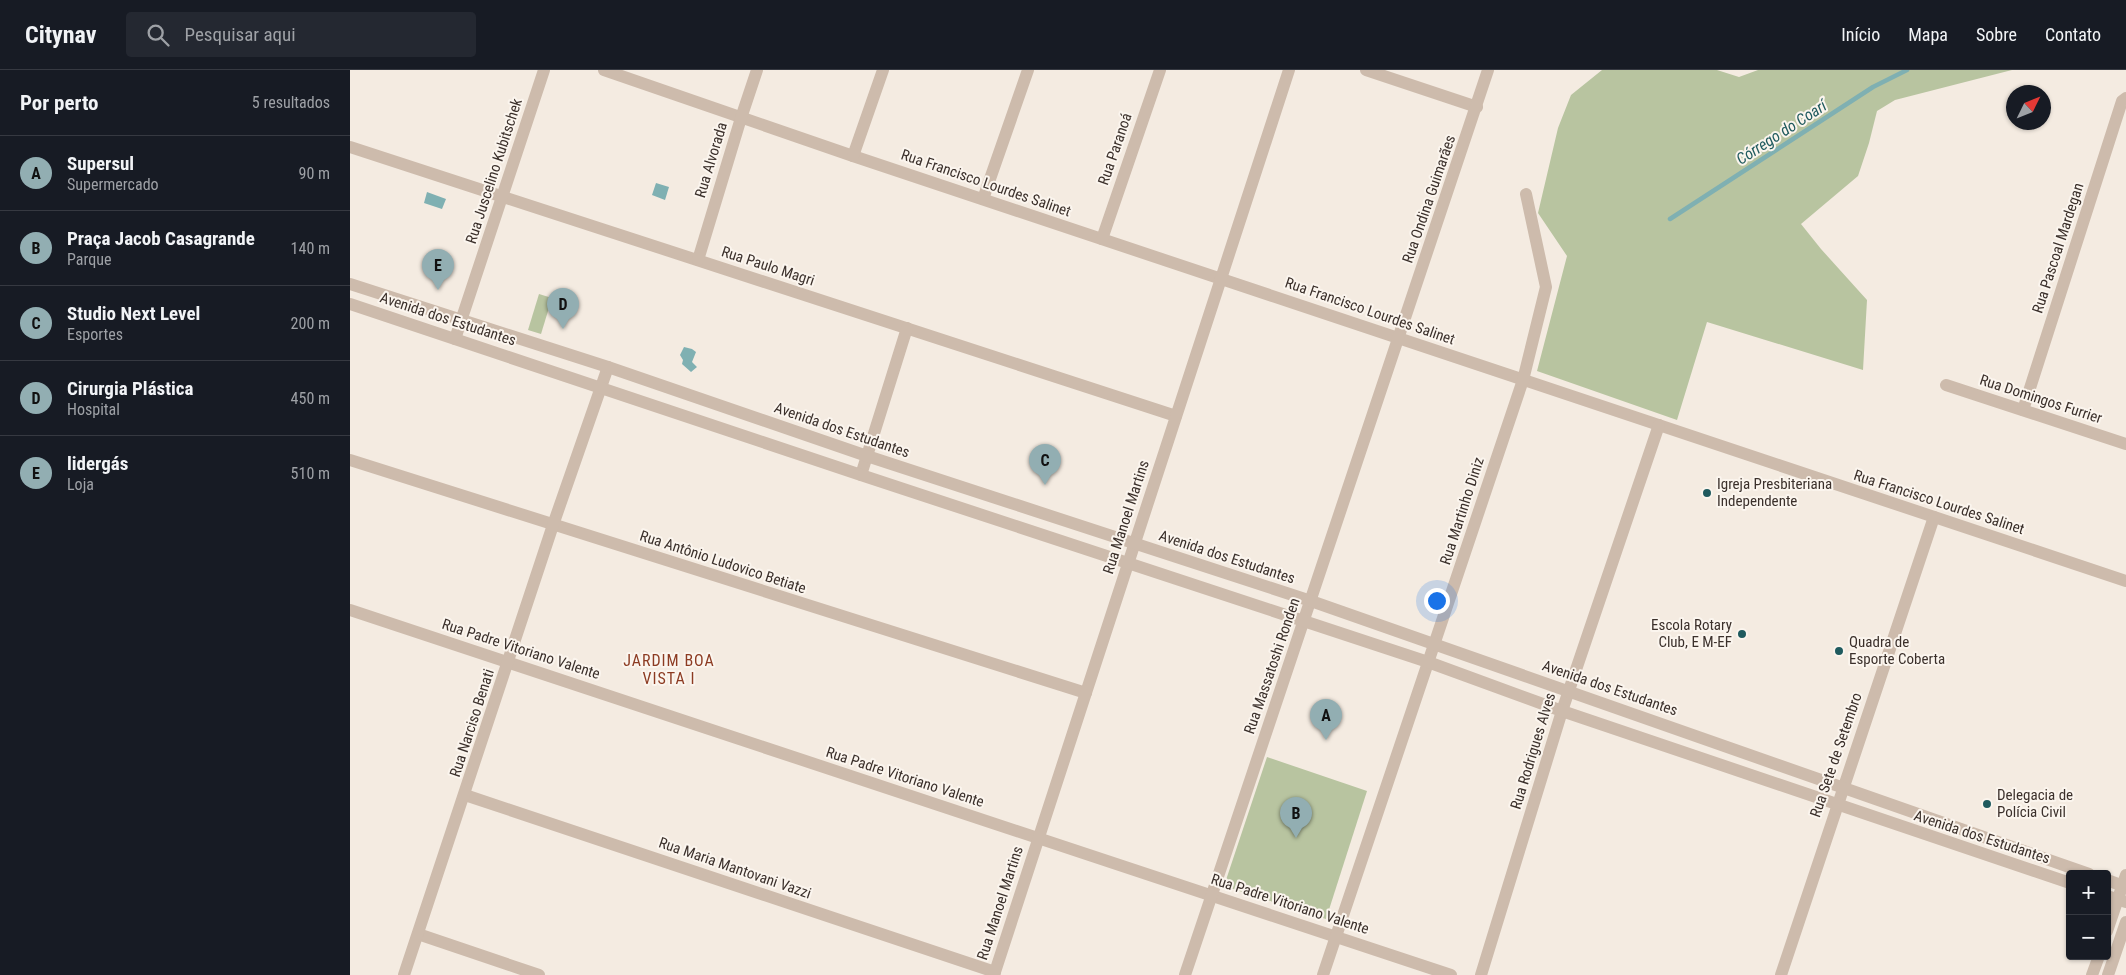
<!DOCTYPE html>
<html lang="pt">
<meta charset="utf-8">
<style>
body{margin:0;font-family:"Roboto Condensed",sans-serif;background:#242831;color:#f1f3f6}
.controls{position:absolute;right:15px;bottom:15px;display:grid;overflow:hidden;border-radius:5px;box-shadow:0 1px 4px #0004}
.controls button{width:45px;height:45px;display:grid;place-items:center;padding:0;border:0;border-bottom:1px solid #363941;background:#171b24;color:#f1f3f6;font:25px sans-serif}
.compass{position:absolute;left:1656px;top:15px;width:45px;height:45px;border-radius:50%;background:#171b24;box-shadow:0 1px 4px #0004;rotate:47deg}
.you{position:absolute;left:1086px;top:530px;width:18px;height:18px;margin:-12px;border:4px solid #fff;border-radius:50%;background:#1a73e8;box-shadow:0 0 0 8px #1a73e833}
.badge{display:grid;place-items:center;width:32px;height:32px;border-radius:50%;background:#92aeb2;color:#111;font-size:16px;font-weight:700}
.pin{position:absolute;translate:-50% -41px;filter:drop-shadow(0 1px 2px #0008)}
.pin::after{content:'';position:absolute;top:26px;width:18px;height:15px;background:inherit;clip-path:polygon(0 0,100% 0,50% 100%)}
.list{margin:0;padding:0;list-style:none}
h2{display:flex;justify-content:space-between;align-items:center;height:65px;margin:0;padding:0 20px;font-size:21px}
h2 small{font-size:16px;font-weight:400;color:#9ea1a6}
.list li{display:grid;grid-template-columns:32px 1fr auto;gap:15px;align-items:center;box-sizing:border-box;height:75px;padding:0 20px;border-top:1px solid #363941}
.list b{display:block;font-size:19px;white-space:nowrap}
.list p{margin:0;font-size:16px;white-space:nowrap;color:#9ea1a6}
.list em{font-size:16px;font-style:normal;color:#9ea1a6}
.icon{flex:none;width:28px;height:28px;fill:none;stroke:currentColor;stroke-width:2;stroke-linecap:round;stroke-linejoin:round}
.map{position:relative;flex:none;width:1776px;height:905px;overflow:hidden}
header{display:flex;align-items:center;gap:30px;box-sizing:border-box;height:70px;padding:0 25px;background:#171b24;border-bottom:1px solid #363941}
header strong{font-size:24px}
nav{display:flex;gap:28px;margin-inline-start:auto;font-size:18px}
.search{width:350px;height:45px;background:#242831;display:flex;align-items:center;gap:12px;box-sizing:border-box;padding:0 18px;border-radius:5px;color:#9ea1a6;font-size:19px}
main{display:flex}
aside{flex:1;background:#171b24}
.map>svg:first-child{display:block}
.green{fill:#b8c4a0}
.water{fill:#7fb0b2}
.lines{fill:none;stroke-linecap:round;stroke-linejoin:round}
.stream{stroke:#7fb0b2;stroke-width:4.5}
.minor{stroke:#cdbbac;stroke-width:12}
.tertiary{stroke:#cdbbac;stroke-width:12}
.poi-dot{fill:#1f5a5e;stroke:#fbf5ee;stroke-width:2}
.labels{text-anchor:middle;stroke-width:4;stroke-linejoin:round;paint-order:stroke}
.street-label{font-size:15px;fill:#3b302b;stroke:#fbf5ee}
.poi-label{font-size:15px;fill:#3b302b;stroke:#fbf5ee;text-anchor:start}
.water-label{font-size:16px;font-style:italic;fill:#1f5a5e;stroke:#fbf5ee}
.neighbourhood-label{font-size:16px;letter-spacing:1px;fill:#8c3b22;stroke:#fbf5ee}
</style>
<header>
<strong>Citynav</strong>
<div class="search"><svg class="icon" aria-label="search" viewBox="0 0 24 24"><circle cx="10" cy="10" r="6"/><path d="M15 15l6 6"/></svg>Pesquisar aqui</div>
<nav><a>Início</a><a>Mapa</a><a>Sobre</a><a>Contato</a></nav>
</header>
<main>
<aside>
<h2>Por perto<small>5 resultados</small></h2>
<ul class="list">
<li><span class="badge">A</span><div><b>Supersul</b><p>Supermercado</p></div><em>90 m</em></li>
<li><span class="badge">B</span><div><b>Praça Jacob Casagrande</b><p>Parque</p></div><em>140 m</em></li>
<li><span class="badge">C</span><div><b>Studio Next Level</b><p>Esportes</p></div><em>200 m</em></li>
<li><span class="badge">D</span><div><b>Cirurgia Plástica</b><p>Hospital</p></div><em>450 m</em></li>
<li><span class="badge">E</span><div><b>lidergás</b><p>Loja</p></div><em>510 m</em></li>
</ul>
</aside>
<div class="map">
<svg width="1776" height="905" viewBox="0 0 1776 905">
<rect width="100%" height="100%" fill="#f4ebe1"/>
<g class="green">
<polygon points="1252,0 1367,0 1389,7 1408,0 1662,0 1545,30 1527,41 1519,73 1508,106 1451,154 1471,179 1517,230 1513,300 1357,252 1327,350 1187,301 1217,186 1188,143 1208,58 1221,25"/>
<polygon points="189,224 202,228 191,264 178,260"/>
<polygon points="917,687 1017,721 976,849 874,816"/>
</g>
<g class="water">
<polygon points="306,113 319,117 315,130 302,125"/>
<polygon points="77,122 96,129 92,139 74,133"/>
<polygon points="334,277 342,279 346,282 342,292 347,297 341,302 332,294 333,290 330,285"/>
</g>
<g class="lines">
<polyline class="stream" points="1320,149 1523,17 1557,0"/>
<g class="minor">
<polyline points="254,0 503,86 1776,511"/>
<polyline points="1016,0 1127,37"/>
<polyline points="0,77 826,346"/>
<polyline points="503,86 533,0"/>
<polyline points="633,129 678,0"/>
<polyline points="752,169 810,0"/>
<polyline points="348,190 391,48 407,0"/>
<polyline points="105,269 194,0"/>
<polyline points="1596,315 1776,374"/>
<polyline points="1673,340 1772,31 1776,28"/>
<polyline points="0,390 736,623"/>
<polyline points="511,405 557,258"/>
<polyline points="0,540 1101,905"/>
<polyline points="115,725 645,902"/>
<polyline points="1757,861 1776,805"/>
<polyline points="68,864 189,905"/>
<polyline points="54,905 203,455 258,297"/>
<polyline points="644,905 939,0"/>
<polyline points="835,905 1138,0"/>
<polyline points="973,905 1173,310 1196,217 1176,124"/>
<polyline points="1131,905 1212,641 1309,355"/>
<polyline points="1431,905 1584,447"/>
<polyline points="1742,905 1749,886"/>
<polyline points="1758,905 1776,852"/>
</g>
<g class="tertiary">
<polyline points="0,214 258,297 517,386 961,531 1739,804"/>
<polyline points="0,234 511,405 1078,592 1212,641 1720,813"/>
<polyline points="1757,810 1776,817"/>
<polyline points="1757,826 1776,832"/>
</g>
</g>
<g class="poi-dot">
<circle cx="1357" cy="423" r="5"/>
<circle cx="1392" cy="564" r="5"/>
<circle cx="1489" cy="581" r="5"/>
<circle cx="1637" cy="734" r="5"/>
</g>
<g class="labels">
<g class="street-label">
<text transform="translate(765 79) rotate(-71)" y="5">Rua Paranoá</text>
<text transform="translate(361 90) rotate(-73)" y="5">Rua Alvorada</text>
<text transform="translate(144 101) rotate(-72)" y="5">Rua Juscelino Kubitschek</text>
<text transform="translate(636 113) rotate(19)" y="5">Rua Francisco Lourdes Salinet</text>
<text transform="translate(1079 129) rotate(-71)" y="5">Rua Ondina Guimarães</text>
<text transform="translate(1708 178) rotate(-72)" y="5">Rua Pascoal Mardegan</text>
<text transform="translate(418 196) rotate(18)" y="5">Rua Paulo Magri</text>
<text transform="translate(1020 241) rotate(19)" y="5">Rua Francisco Lourdes Salinet</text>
<text transform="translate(98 249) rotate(18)" y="5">Avenida dos Estudantes</text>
<text transform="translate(1691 329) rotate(18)" y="5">Rua Domingos Furrier</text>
<text transform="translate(492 360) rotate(19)" y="5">Avenida dos Estudantes</text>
<text transform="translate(1589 432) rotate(18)" y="5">Rua Francisco Lourdes Salinet</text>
<text transform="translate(1112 441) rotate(-72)" y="5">Rua Martinho Diniz</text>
<text transform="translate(776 447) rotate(-72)" y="5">Rua Manoel Martins</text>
<text transform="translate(877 487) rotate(18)" y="5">Avenida dos Estudantes</text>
<text transform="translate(373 492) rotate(18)" y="5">Rua Antônio Ludovico Betiate</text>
<text transform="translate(171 579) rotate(18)" y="5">Rua Padre Vitoriano Valente</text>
<text transform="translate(922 596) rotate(-71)" y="5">Rua Massatoshi Ronden</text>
<text transform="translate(1260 618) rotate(19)" y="5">Avenida dos Estudantes</text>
<text transform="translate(122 653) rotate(-72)" y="5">Rua Narciso Benati</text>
<text transform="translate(1183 681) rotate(-73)" y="5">Rua Rodrigues Alves</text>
<text transform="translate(1486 685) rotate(-71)" y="5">Rua Sete de Setembro</text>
<text transform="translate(555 707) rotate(18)" y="5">Rua Padre Vitoriano Valente</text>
<text transform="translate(1632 767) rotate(18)" y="5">Avenida dos Estudantes</text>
<text transform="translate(385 798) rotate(19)" y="5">Rua Maria Mantovani Vazzi</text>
<text transform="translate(650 833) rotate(-72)" y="5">Rua Manoel Martins</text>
<text transform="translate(940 834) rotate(18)" y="5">Rua Padre Vitoriano Valente</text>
</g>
<g class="poi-label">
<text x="1367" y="419">Igreja Presbiteriana<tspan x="1367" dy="17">Independente</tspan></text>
<text x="1382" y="560" text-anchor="end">Escola Rotary<tspan x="1382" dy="17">Club, E M-EF</tspan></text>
<text x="1499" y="577">Quadra de<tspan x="1499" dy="17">Esporte Coberta</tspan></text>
<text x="1647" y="730">Delegacia de<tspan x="1647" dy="17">Polícia Civil</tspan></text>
</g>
<g class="water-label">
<text transform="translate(1431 62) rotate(-33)" y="6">Córrego do Coarí</text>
</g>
<g class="neighbourhood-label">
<text x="319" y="596">JARDIM BOA<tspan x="319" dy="18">VISTA I</tspan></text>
</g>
</g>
</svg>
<div class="controls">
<button>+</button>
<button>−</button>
</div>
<svg class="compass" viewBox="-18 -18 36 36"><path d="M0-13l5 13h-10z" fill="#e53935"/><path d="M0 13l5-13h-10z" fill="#9ea1a6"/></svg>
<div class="you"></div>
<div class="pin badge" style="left:976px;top:670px">A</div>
<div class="pin badge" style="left:946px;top:768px">B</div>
<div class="pin badge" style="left:695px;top:415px">C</div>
<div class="pin badge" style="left:213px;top:259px">D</div>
<div class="pin badge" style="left:88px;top:220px">E</div>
</div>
</main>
